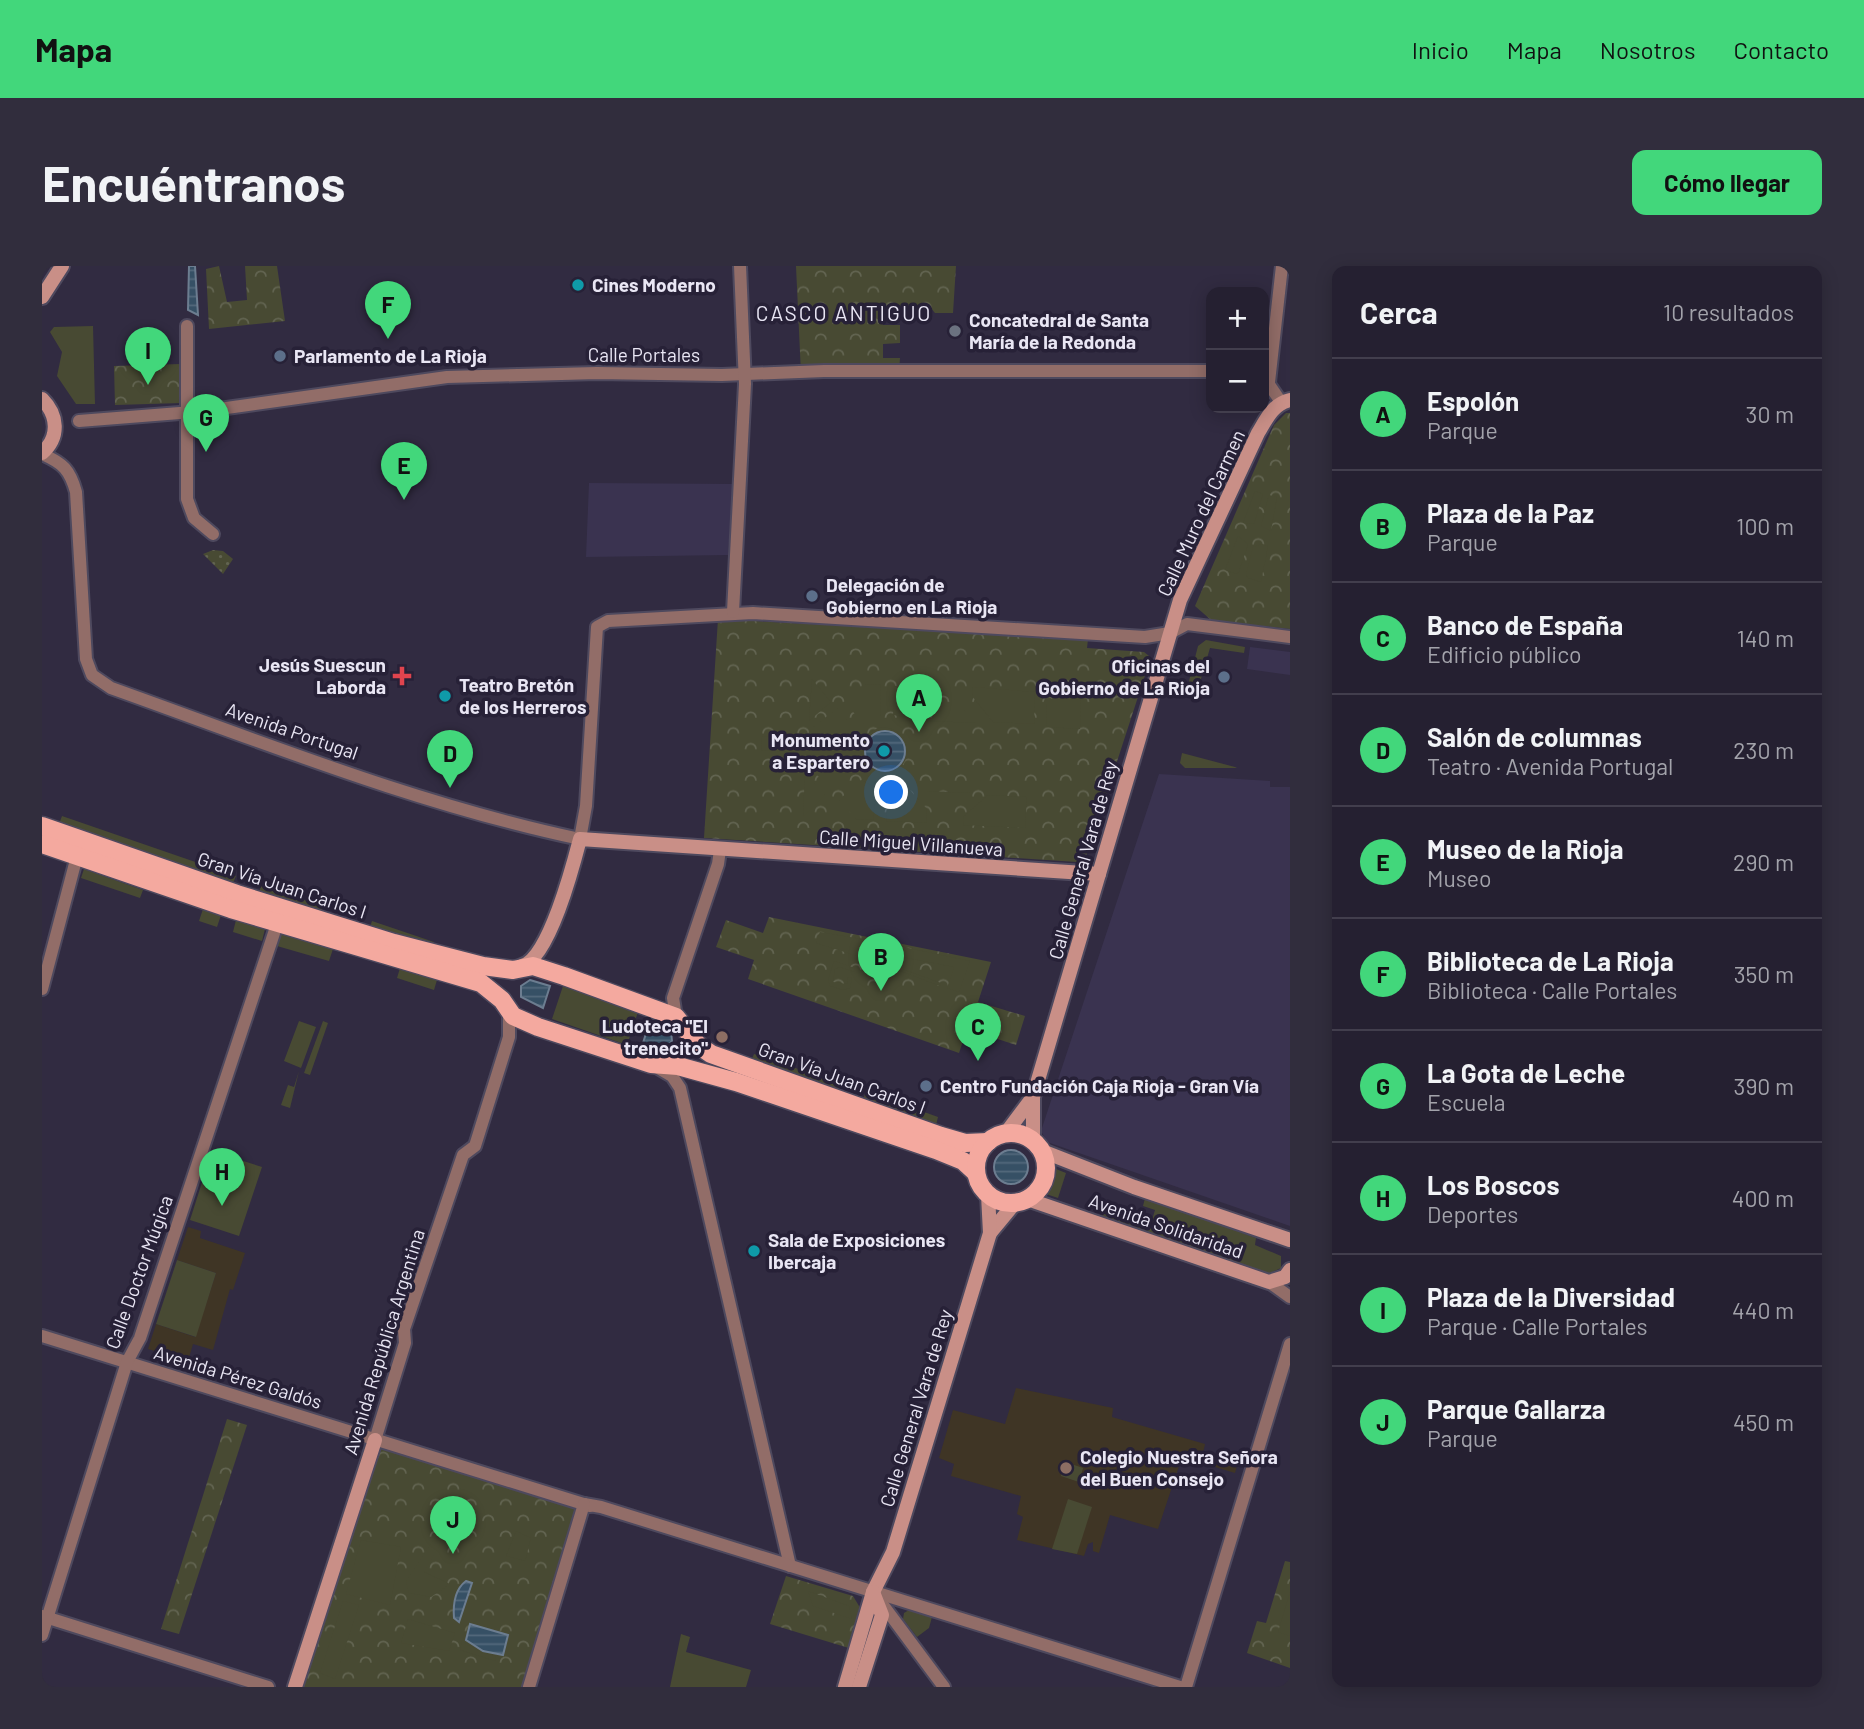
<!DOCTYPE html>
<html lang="es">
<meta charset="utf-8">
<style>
body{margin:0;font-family:Barlow,sans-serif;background:#312d3d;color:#f1f3f6}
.controls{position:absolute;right:21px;top:21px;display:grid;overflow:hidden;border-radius:14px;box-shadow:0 4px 18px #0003}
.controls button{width:63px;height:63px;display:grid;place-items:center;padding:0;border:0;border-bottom:2px solid #423e4d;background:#252031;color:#f1f3f6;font:35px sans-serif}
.you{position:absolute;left:850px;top:527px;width:24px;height:24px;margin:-18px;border:5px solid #fff;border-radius:50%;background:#1a73e8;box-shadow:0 0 0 10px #1a73e833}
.badge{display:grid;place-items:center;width:46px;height:46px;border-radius:50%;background:#42d77b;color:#111;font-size:23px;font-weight:700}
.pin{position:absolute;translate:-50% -58px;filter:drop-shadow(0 2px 4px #0008)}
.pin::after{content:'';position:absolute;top:37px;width:24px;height:21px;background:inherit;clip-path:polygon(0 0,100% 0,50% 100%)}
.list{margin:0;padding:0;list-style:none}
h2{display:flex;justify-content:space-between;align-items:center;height:91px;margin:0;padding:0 28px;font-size:30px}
h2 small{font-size:23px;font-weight:400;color:#a3a3ab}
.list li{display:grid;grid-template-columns:46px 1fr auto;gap:21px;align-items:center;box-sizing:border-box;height:112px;padding:0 28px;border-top:2px solid #423e4d}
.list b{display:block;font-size:26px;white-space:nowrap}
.list p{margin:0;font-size:23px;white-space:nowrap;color:#a3a3ab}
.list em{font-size:23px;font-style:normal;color:#a3a3ab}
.map{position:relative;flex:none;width:1248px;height:1421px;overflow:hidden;border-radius:14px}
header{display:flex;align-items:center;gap:42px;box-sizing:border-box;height:98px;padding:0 35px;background:#42d77b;color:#111}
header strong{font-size:33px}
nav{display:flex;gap:38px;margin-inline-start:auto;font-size:24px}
.intro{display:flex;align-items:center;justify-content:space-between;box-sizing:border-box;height:168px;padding:0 42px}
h1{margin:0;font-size:49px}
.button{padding:18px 32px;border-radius:14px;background:#42d77b;color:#111;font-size:24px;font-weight:700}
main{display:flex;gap:42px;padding:0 42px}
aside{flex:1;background:#252031;border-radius:14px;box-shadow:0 4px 18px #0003}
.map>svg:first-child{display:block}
.built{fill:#3a3350}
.education{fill:#3f3525}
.grass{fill:url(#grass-dots)}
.forest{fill:url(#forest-crowns)}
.garden{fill:#484a33;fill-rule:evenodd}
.water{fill:url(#water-rules);stroke:#6c7d90;stroke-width:2}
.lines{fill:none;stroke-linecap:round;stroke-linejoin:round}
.minor-casing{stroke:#4e495e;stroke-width:16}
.secondary-casing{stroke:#4e495e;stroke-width:18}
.primary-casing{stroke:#4e495e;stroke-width:21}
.minor{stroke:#926d68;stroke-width:12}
.secondary{stroke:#c98f87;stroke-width:14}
.primary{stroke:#f4a99f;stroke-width:18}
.culture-dot{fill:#0f9aa8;stroke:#272137;stroke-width:2.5}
.worship-dot{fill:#6b7280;stroke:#272137;stroke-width:2.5}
.service-dot{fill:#5c6f8a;stroke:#272137;stroke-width:2.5}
.health-dot{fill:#e0444e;stroke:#272137;stroke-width:2.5}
.education-dot{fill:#8d6e63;stroke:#272137;stroke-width:2.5}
.labels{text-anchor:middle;stroke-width:7;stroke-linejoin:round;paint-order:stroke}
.poi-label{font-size:19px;font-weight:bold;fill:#e9e6f4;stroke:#272137;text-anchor:start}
.street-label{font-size:19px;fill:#e9e6f4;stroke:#272137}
.neighbourhood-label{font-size:21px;letter-spacing:2px;fill:#e9e6f4;stroke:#272137}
</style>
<header>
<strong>Mapa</strong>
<nav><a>Inicio</a><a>Mapa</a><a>Nosotros</a><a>Contacto</a></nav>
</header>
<div class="intro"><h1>Encuéntranos</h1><a class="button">Cómo llegar</a></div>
<main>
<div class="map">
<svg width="1248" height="1421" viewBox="0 0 1248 1421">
<defs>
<pattern id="grass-dots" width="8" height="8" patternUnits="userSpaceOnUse" patternTransform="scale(1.75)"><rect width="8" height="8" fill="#484a33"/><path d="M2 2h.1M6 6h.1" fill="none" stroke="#626451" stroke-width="1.8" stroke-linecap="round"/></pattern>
<pattern id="forest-crowns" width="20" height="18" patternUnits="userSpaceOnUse" patternTransform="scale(1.75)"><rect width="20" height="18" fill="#484a33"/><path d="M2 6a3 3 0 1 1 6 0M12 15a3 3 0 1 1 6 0" fill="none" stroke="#626451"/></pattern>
<pattern id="water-rules" width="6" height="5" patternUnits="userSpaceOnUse" patternTransform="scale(1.75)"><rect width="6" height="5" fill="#365065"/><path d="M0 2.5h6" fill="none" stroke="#53697c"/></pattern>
</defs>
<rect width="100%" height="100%" fill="#312b41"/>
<g class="built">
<polygon points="547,217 691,218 686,289 544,291"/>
<polygon points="1208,381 1248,386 1248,409 1205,403"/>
<polygon points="1117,508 1228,515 1228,521 1248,521 1248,960 1005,876 999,865"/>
</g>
<g class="education">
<polygon points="146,961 159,965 158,972 203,987 191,1024 188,1023 171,1084 151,1078 146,1095 106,1083 114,1058 153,1071 174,1007 135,994"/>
<polygon points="974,1122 1071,1142 1070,1151 1163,1178 1161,1187 1196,1196 1193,1207 1140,1191 1116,1263 1068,1249 1057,1287 1051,1285 1051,1276 1046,1278 1042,1290 975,1274 981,1251 975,1248 979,1230 909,1210 912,1198 897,1192 911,1144 963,1158"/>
</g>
<polygon class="grass" points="171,284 181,285 191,293 181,308 161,288"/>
<g class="forest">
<polygon points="177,0 185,36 205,34 203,0 235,0 243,55 167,63 164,3"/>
<polygon points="754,0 914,0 911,47 893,47 889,42 840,44 841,59 858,59 858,77 841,78 841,92 858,92 857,105 759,108"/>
<polygon points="139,98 140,137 73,139 72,100"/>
<polygon points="1244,147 1248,147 1248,363 1169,354 1153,340 1232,159"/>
<polygon points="676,353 1046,373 1045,382 1102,386 1107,390 1107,397 1044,591 1035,596 662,572"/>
<polygon points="727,651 949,696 936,736 983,750 974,779 925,763 917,787 706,713 712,694 674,681 684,654 721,667"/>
<polygon points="185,1153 205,1159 137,1368 119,1363"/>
<polygon points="333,1174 542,1238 487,1421 253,1421"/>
<polygon points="1023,1196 1041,1202 1037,1216 1019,1210"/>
<polygon points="1243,1295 1248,1296 1248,1402 1205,1387 1215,1355 1224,1357"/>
<polygon points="744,1310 811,1330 820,1345 810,1383 728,1358"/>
</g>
<g class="garden">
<polygon points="51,60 53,138 34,138 15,110 20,86 8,66 12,61"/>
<polygon points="1213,225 1221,228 1212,258 1201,257"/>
<polygon points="1227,229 1235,231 1229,265 1219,260"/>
<polygon points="1196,270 1206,278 1197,306 1194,308 1183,304"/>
<polygon points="1220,278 1226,280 1219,316 1206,312 1204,309 1211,281"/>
<polygon points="1164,374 1203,381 1202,387 1168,382 1156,423 1146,419 1156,380"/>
<polygon points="770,413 789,436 767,455"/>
<polygon points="823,418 839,419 838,450 822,458 802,436"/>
<polygon points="853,420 897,423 897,429 871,452 851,449"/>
<polygon points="931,421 993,426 992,458 951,456 930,430"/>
<polygon points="1014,429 1039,431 1038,463 1005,461 1004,438"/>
<polygon points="912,433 934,457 888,455"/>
<polygon points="795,442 813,464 807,478 766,475 767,465"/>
<path d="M838,461c30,0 38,34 11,47l-22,-5 -8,-13 6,-22zM838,465l13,1 10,12 1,12 -12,13 -26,-11v-13z"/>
<polygon points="720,470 752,472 751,486 719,484"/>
<polygon points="1140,487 1193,501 1195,502 1143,502 1138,497"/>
<polygon points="765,488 807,491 811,504 789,524 764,497"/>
<polygon points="763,507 783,529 761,551 761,550"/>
<polygon points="819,514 834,521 831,554 814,553 797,534"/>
<polygon points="846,522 867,523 885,543 884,557 844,555"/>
<polygon points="885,525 928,527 906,548"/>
<polygon points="946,529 985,531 983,562 921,559 922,550"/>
<polygon points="20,550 194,610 191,617 17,558"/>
<polygon points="42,603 101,624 98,632 39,612"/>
<polygon points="219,620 281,640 279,647 217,626"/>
<polygon points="161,643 179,649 175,661 157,655"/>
<polygon points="194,654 223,663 220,675 191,666"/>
<polygon points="330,655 392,676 392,678 328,661"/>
<polygon points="778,666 837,676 831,695 774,677"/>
<polygon points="239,668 291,683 287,695 235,680"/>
<polygon points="847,678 928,695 917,726 905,722 912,701 855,690 852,700 899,717 898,720 840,698"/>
<polygon points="792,695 813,702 812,706 798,701 793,703 791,716 805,718 806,711 810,712 808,722 801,724 788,720 786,714"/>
<polygon points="358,702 395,714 392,724 355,712"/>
<polygon points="522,717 597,743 585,779 510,753"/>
<polygon points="257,755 274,761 259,802 242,795"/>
<polygon points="281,755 286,757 268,809 262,807"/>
<polygon points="712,788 798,817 795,824 709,795"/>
<polygon points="257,805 248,842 239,839 246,819 252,821"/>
<polygon points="824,825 896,851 894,859 821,834"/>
<polygon points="170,885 220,901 197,970 148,954"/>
<polygon points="1014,903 1024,907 1016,932 1004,928"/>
<polygon points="1103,932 1214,972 1213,979 1239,990 1239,1002 1226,1008 1059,949 1061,945 1071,944 1109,957 1113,944 1101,940"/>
<polygon points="135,994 174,1007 154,1071 114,1058"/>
<polygon points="1026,1233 1050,1241 1035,1288 1010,1283"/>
<polygon points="474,1265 489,1272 483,1295 464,1290"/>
<polygon points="395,1269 403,1270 382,1306 408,1318 389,1331 367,1327 364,1315"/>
<polygon points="319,1274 359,1281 348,1339 304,1328"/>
<polygon points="766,1325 807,1340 810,1353 771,1340"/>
<polygon points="1248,1326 1248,1370 1236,1366"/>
<polygon points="301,1335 317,1339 293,1413 278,1407"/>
<polygon points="867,1344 890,1351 887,1362 875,1371 861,1353 862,1347"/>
<polygon points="366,1353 413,1367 407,1385 359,1377"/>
<polygon points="639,1368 648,1371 644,1386 709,1404 704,1421 628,1421"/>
<polygon points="420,1375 439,1386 454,1390 453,1395 418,1384"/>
</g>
<g class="water">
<polygon points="147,0 153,0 156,49 146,44"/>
<circle cx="843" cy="485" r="20"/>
<polygon points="488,714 508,720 501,742 479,731 479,720"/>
<polygon points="608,755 629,766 630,775 624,782 601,777"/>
<circle cx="969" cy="901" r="17"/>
<path d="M424,1315l6,2 -13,39 -5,-4c-1,-13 0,-28 12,-37z"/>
<polygon points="428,1358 466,1369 461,1389 441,1385 424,1374"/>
</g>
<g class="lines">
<g class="minor-casing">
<g id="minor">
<polyline points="145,60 145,233 152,252 171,268"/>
<polyline points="1222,111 1239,136"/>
<polyline points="1227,116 1240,0"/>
<polyline points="37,155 163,145 405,111 555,107 680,109 782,105 1169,105"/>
<path d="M0,188c21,9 28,16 34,38l10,167 6,16 19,13c154,55 308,117 469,151l6,-33 11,-179 11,-6 145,-8 392,24 25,-4 17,-9 103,13"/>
<polyline points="691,346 703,118 698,0"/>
<polyline points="0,723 35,590"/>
<polyline points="634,751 631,732 676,598 678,584"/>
<polyline points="613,800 630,810 638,822 748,1300"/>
<polyline points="1227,1016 1248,1031"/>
<polyline points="0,1070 548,1240"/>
<polyline points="333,1174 363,1077 362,1063 421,889 433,880 467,771 467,747"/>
<polyline points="542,1238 559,1241 1138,1421"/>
<polyline points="838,1335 902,1421"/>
<polyline points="0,1350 226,1421"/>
<polyline points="0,1369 85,1096 98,1072 235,658"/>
<polyline points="487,1421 542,1238"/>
<polyline points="1144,1421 1248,1078"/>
</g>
</g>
<g class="secondary-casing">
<g id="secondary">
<polyline points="0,31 20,0"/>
<path d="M0,133c16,16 18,38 0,54"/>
<path d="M480,700c27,-8 51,-100 58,-127l519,35"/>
<polyline points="964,867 991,831"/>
<path d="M991,875v-44l147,-497 78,-167c9,-15 15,-29 32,-33"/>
<polyline points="1000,885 1092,921 1248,974"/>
<polyline points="985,933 1227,1016 1243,1011 1248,1004"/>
<polyline points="948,967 973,937"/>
<polyline points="253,1421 333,1174"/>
<polyline points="803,1421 831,1326 851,1286 948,967 946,929"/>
<polyline points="817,1421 840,1349 831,1326"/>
</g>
</g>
<g class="primary-casing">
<g id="primary">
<polyline points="0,560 195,628 352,677 441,700 471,704 491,700 522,710 634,751 656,779 669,788 899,870 923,877 946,876"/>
<polyline points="0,578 189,643 439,717 460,734 471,750 496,761 609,798 636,800 694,816 894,884 921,895 934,907"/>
<circle cx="969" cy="902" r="35"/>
</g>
</g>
<use href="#minor" class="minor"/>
<use href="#secondary" class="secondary"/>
<use href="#primary" class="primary"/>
</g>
<g class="culture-dot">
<circle cx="536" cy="19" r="7"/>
<circle cx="403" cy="430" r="7"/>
<circle cx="842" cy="485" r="7"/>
<circle cx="712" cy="985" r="7"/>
</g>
<circle class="worship-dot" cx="913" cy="65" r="7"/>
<g class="service-dot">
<circle cx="238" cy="90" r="7"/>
<circle cx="770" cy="330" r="7"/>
<circle cx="1182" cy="411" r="7"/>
<circle cx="884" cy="820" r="7"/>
</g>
<path class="health-dot" d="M356.5 399.5h7v7h7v7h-7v7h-7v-7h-7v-7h7z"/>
<g class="education-dot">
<circle cx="680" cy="771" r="7"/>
<circle cx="1024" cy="1202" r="7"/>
</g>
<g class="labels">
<g class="poi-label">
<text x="550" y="26">Cines Moderno</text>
<text x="927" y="61">Concatedral de Santa<tspan x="927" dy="22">María de la Redonda</tspan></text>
<text x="252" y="97">Parlamento de La Rioja</text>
<text x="784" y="326">Delegación de<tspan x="784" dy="22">Gobierno en La Rioja</tspan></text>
<text x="344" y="406" text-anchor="end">Jesús Suescun<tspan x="344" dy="22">Laborda</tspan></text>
<text x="1168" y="407" text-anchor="end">Oficinas del<tspan x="1168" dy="22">Gobierno de La Rioja</tspan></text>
<text x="417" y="426">Teatro Bretón<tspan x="417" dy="22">de los Herreros</tspan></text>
<text x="828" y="481" text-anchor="end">Monumento<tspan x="828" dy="22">a Espartero</tspan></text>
<text x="666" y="767" text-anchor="end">Ludoteca "El<tspan x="666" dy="22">trenecito"</tspan></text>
<text x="898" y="827">Centro Fundación Caja Rioja - Gran Vía</text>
<text x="726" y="981">Sala de Exposiciones<tspan x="726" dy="22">Ibercaja</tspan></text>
<text x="1038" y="1198">Colegio Nuestra Señora<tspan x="1038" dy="22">del Buen Consejo</tspan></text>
</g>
<g class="street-label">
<text x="602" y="96">Calle Portales</text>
<text transform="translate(1159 247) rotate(-65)" y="7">Calle Muro del Carmen</text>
<text transform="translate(250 465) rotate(19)" y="7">Avenida Portugal</text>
<text transform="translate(869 577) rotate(4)" y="7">Calle Miguel Villanueva</text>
<text transform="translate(1041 594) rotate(-74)" y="7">Calle General Vara de Rey</text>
<text transform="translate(240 619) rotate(18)" y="7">Gran Vía Juan Carlos I</text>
<text transform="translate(800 812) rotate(20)" y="7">Gran Vía Juan Carlos I</text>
<text transform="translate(1124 960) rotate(19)" y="7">Avenida Solidaridad</text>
<text transform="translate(97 1006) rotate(-70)" y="7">Calle Doctor Múgica</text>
<text transform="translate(342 1076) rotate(-73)" y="7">Avenida República Argentina</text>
<text transform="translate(196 1111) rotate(17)" y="7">Avenida Pérez Galdós</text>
<text transform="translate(874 1142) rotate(-73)" y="7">Calle General Vara de Rey</text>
</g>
<g class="neighbourhood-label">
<text x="802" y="55">CASCO ANTIGUO</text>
</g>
</g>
</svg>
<div class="controls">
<button>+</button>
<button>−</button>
</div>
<div class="you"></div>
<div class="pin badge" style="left:877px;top:466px">A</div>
<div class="pin badge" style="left:839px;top:725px">B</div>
<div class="pin badge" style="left:936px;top:795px">C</div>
<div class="pin badge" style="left:408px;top:522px">D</div>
<div class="pin badge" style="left:362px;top:234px">E</div>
<div class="pin badge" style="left:346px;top:73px">F</div>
<div class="pin badge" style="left:164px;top:186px">G</div>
<div class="pin badge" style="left:180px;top:940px">H</div>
<div class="pin badge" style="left:106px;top:119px">I</div>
<div class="pin badge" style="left:411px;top:1288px">J</div>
</div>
<aside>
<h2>Cerca<small>10 resultados</small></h2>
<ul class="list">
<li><span class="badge">A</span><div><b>Espolón</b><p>Parque</p></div><em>30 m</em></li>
<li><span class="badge">B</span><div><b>Plaza de la Paz</b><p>Parque</p></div><em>100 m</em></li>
<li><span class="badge">C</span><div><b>Banco de España</b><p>Edificio público</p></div><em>140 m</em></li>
<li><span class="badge">D</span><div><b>Salón de columnas</b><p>Teatro · Avenida Portugal</p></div><em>230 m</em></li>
<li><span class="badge">E</span><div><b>Museo de la Rioja</b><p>Museo</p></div><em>290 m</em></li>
<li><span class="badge">F</span><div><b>Biblioteca de La Rioja</b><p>Biblioteca · Calle Portales</p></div><em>350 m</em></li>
<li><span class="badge">G</span><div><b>La Gota de Leche</b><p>Escuela</p></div><em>390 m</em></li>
<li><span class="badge">H</span><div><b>Los Boscos</b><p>Deportes</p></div><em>400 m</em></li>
<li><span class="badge">I</span><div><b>Plaza de la Diversidad</b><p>Parque · Calle Portales</p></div><em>440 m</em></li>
<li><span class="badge">J</span><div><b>Parque Gallarza</b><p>Parque</p></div><em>450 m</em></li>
</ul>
</aside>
</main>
